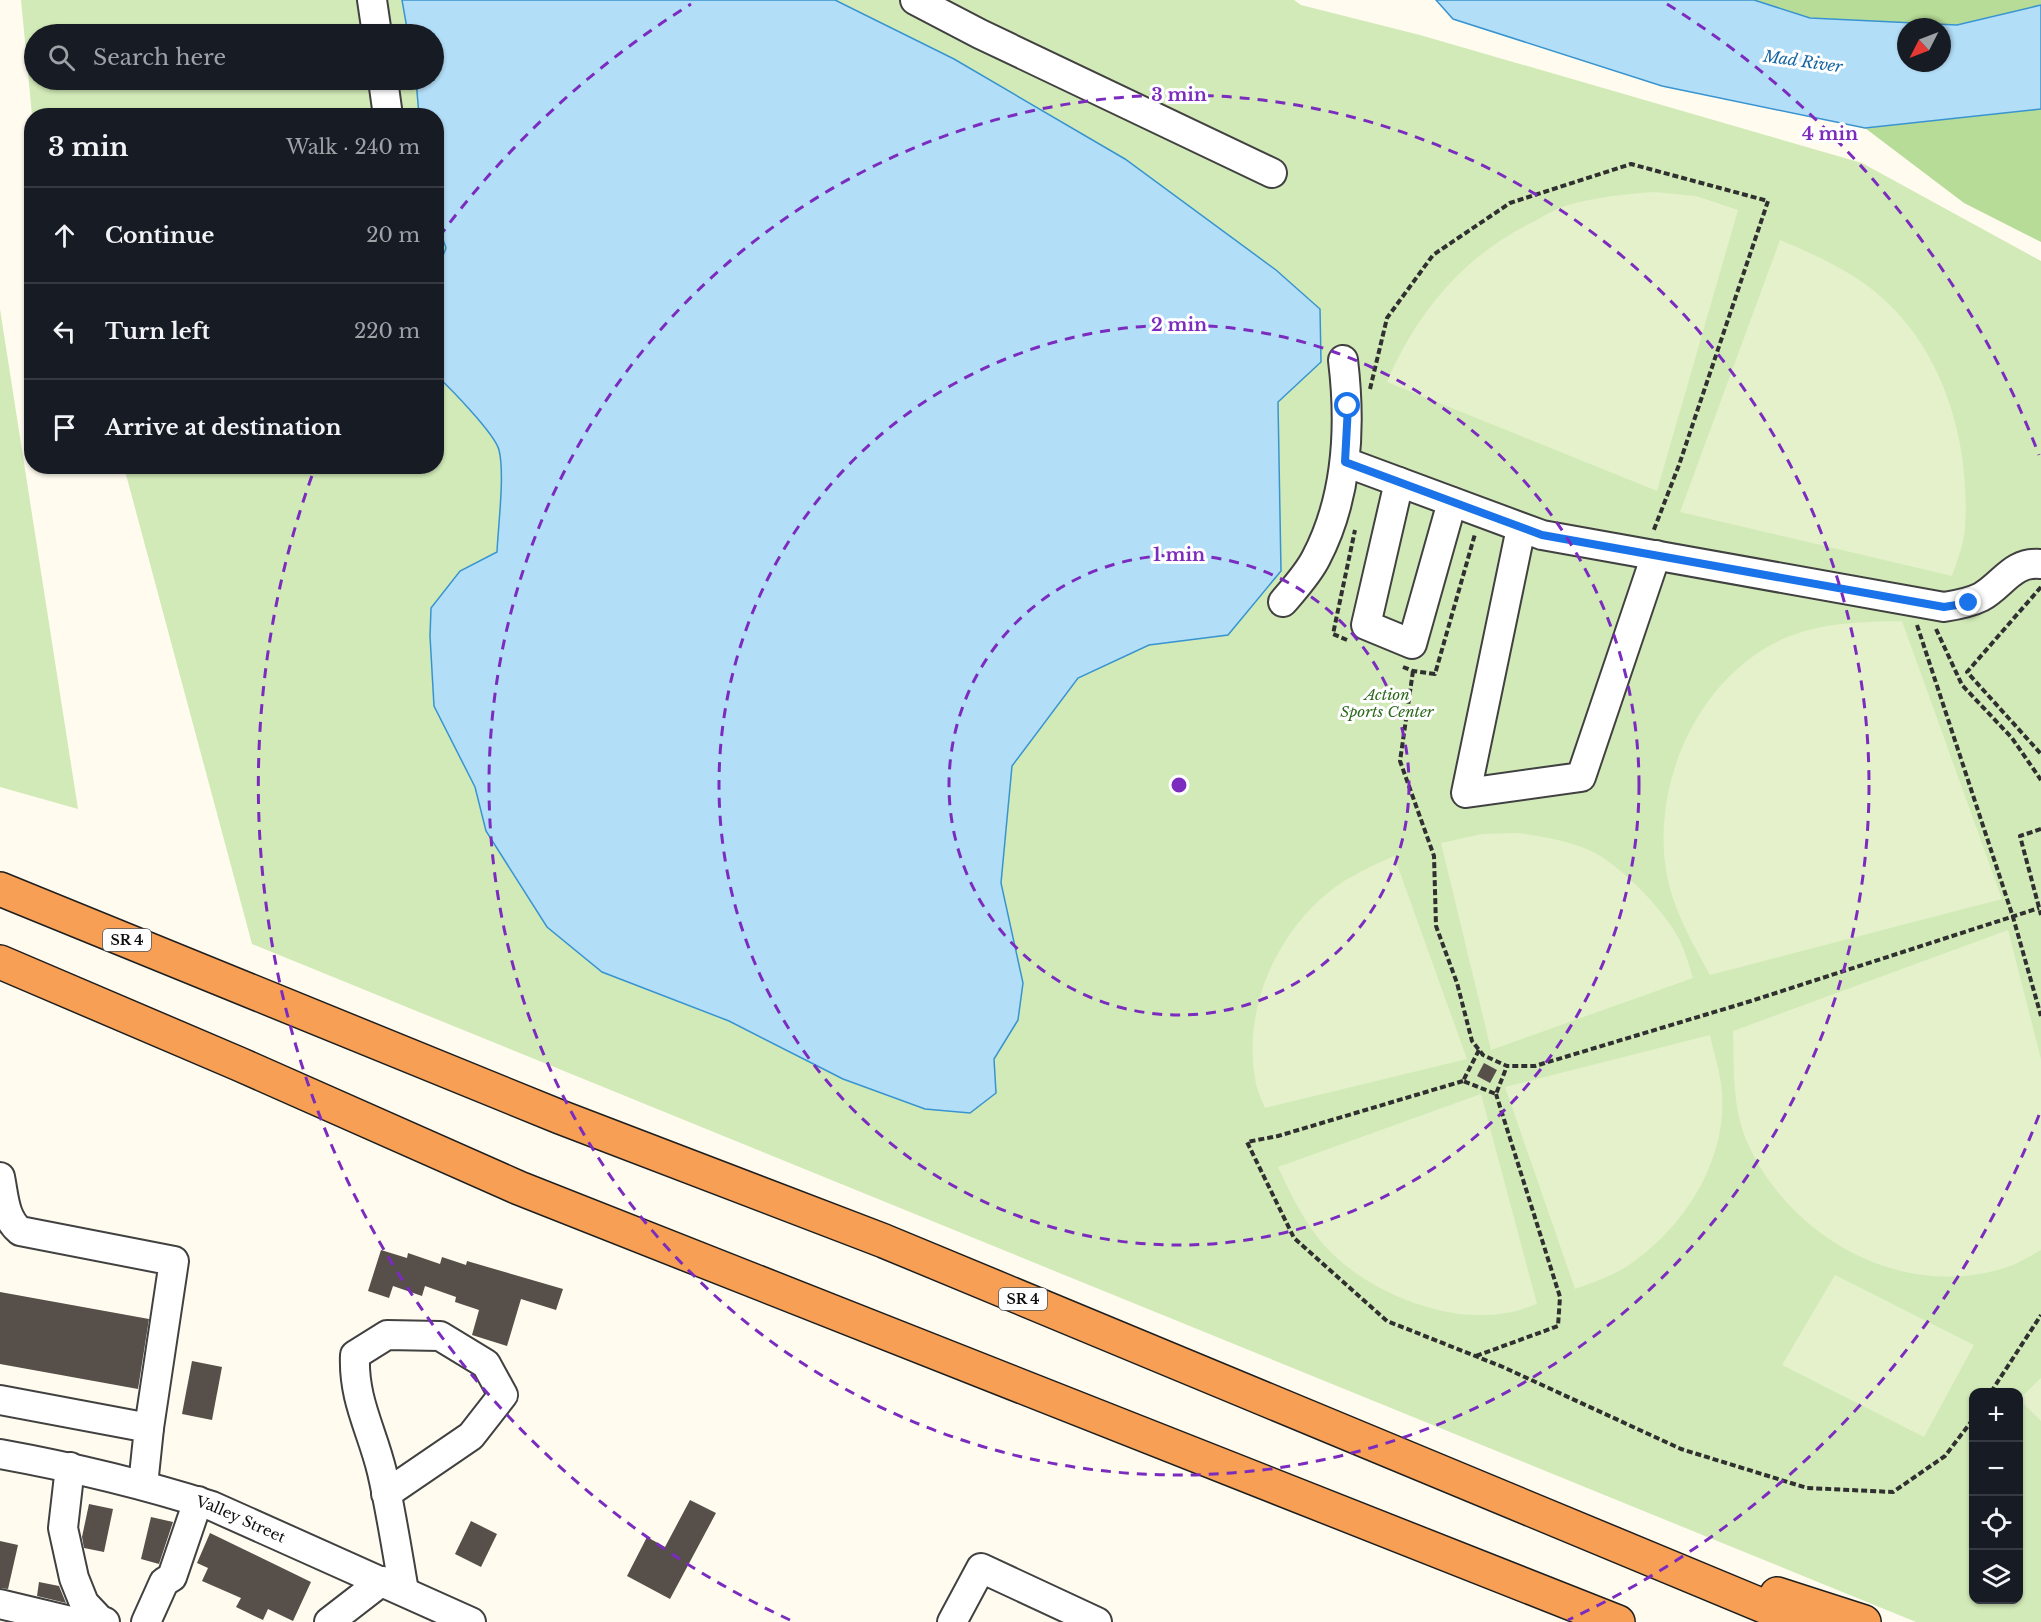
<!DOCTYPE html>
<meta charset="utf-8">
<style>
body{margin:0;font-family:"Libre Baskerville",serif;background:#242831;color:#f1f3f6}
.controls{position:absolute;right:18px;bottom:18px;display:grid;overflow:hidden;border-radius:12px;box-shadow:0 2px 4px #0004}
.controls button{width:54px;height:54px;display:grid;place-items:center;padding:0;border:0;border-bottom:2px solid #363941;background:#171b24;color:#f1f3f6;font:30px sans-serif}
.compass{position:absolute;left:1897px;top:18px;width:54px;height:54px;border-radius:50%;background:#171b24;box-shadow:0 2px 4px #0004;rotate:228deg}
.stop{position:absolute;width:18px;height:18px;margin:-14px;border:4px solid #1a73e8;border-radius:50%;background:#fff}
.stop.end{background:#1a73e8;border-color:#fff;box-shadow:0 2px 6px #0008}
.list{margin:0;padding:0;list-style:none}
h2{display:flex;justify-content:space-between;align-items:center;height:78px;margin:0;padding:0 24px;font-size:26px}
h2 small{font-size:20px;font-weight:400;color:#9ea1a6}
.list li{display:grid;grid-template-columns:39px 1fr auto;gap:18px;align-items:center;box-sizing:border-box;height:96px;padding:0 24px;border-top:2px solid #363941}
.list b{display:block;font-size:22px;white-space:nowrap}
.list em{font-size:20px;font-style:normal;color:#9ea1a6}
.icon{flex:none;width:33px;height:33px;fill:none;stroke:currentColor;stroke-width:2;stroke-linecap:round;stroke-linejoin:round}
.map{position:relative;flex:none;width:2041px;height:1622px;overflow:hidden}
.search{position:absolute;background:#171b24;box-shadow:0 2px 4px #0004;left:24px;top:24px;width:420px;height:66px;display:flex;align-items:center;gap:15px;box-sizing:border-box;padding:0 21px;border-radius:33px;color:#9ea1a6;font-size:22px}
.panel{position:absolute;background:#171b24;box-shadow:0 2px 4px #0004;left:24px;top:108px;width:420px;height:366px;border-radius:24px}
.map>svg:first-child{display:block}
.green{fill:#d2eab8;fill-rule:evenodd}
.forest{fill:#b6dc97}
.pitch{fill:#e4f1ca}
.water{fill:#b3def7;stroke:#3894d0;stroke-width:1.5;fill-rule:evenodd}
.building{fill:#574f4a}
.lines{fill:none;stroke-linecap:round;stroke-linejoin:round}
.minor-casing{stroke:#414141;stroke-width:32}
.highway-casing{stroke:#1f1f1f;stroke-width:36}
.path{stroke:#303030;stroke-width:4;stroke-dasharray:6 3;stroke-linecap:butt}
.minor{stroke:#fff;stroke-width:28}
.highway{stroke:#f79f55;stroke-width:33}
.route{stroke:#1a73e8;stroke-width:8}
.ring{fill:none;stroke:#7b2cbf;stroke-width:3;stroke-dasharray:10 8}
.labels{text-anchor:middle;stroke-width:6;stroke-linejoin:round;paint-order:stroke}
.shield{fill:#fff;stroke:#565656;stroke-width:1.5}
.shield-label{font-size:14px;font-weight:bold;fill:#0e0e0e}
.park-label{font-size:15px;font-style:italic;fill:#2c681d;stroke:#fff}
.street-label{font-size:15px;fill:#0e0e0e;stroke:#fff}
.water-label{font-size:16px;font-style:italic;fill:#1465a3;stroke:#fff}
.centre{fill:#7b2cbf;stroke:#fff;stroke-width:3}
.ring-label{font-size:18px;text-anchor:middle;font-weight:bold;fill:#7b2cbf;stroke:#fff;stroke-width:6;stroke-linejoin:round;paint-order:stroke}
</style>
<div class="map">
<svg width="2041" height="1622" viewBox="0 0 2041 1622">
<rect width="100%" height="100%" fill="#fffcef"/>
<g class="green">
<path d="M21,0h1273l7,5 119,30 442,128 179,98v1361h-125l-1664,-678 -128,-477 312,-1v-350l-404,-1zM34,34h400v46h-400zM1974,1392h44v208h-44z"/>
<polygon points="0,309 78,809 0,787"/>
</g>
<g class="forest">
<polygon points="1754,0 2041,0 2041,5 1957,25 1810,18"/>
<polygon points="2041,109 2041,242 1964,203 1865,128"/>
</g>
<g class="pitch">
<path d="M1654,192l42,4 42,14 -81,281 -270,-109c30,-70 78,-128 148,-161 10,-6 21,-12 33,-16 28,-8 57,-11 86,-13z"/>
<path d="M1780,240c33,14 65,28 93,50 70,56 98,151 92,238 -1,16 -8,33 -13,48l-272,-64z"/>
<path d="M1902,621l100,278 -292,76c-18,-33 -38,-67 -44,-105 -14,-89 33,-194 119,-232 38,-16 77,-16 117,-17z"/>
<path d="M1519,833c24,4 53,8 76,20 28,15 69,57 84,86 6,12 10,26 14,39l-202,72 -50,-207 41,-9z"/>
<path d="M1394,856l73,203 -202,49c-4,-10 -9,-20 -10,-30 -12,-69 21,-144 75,-187 19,-15 42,-25 64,-35z"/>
<path d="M2008,930l33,129v191c-9,5 -18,11 -28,15 -104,39 -221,-24 -265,-121 -16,-35 -14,-75 -15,-113z"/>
<path d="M1710,1035c4,19 11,39 12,58 5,68 -38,135 -93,172 -16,11 -35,17 -54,24l-70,-202z"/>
<path d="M1481,1094l56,210c-10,3 -20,8 -31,9 -64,12 -152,-26 -190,-78 -16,-21 -27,-45 -38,-68z"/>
<polygon points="1835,1275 1974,1345 1924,1437 1782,1365"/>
<polygon points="2041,1378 2041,1421 2019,1399"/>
</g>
<g class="water">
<path d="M402,0h433l119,59 171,100 151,111 44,39 1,53 -43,40 3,169 -53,64 -79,10 -71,33 -66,88 -11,117 22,100 -5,37 -24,39 2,34 -26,20 -45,-4 -82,-30 -114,-58 -127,-49 -55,-45 -61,-96 -11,-44 -41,-81 -4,-70 1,-28 29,-37 37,-19c1,-25 8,-78 2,-102 -4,-16 -49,-62 -62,-74v-105l9,-23 -9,-26 -1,-106 -17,-1 -3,-35h18v-46h-26z"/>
<path d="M1436,0h318l56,18 147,7 84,-20v104l-176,19 -203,-42 -209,-67zM1906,27h36v36h-36z"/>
</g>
<g class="building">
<polygon points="1484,1063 1497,1070 1490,1083 1477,1076"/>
<polygon points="381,1250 407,1258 408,1253 440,1264 442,1257 466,1265 467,1261 563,1289 556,1310 521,1299 507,1346 472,1335 479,1310 455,1302 456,1297 425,1286 422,1296 393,1286 389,1298 368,1291"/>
<polygon points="0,1292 149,1319 138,1389 0,1364"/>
<polygon points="192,1361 222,1367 212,1420 182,1414"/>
<polygon points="690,1500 716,1513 670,1599 627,1576 647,1537 665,1547"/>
<polygon points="89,1504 113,1509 104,1552 84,1548 82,1537"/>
<polygon points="151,1517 173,1522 159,1564 141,1559"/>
<polygon points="471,1521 497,1534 481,1567 455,1554"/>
<polygon points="210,1533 311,1582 293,1621 268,1609 263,1620 236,1607 241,1598 202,1581 208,1568 197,1563"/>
<polygon points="0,1541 18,1545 8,1589 0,1588"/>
<polygon points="39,1582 59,1586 66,1603 37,1596"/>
</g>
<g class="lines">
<g class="minor-casing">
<g id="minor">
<polyline points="372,0 377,34"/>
<polyline points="915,0 980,34 1272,173"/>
<polyline points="383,80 388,116"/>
<path d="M1345,462l197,73 402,72c13,-2 25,-4 37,-10 22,-12 31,-36 60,-33"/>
<polyline points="1399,482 1366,625 1412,644 1452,502"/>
<polyline points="1521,528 1466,793 1581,777 1656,555"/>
<path d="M1283,602c11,-13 25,-28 33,-44 32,-61 35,-132 27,-198"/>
<path d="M0,1177c4,19 4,41 20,54l154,30 -25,167"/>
<polyline points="0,1400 149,1428 143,1485"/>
<path id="s1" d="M0,1454c72,13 143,30 212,52l259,116"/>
<polyline points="70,1467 63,1528 74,1578 84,1603 101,1621"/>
<path d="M386,1494l85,-58 32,-41 -17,-31 -46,-28 -53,-1 -32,20c-2,45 17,75 27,117 9,39 15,79 22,119"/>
<polyline points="0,1604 71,1621 105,1622"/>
<polyline points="146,1622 164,1582 172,1577 198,1501"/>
<polyline points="329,1622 382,1581"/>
<polyline points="952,1622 981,1568 1097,1622"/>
</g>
</g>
<g class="highway-casing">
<g id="highway">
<polyline points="0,889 560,1117 884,1241 1802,1622"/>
<polyline points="0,962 239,1064 519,1188 1618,1622"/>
<polyline points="1777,1594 1864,1622"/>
</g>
</g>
<g class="path">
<polyline points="1370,389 1387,318 1433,255 1510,203 1631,164 1768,201 1679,465 1653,532"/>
<polyline points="2041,587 1967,672 2041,754"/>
<polyline points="1917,625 2013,917 2041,1016"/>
<polyline points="1936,629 1962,685 2012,738 2041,780"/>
<polyline points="1347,640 1333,634 1355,530"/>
<polyline points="1403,667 1413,671 1435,674 1475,534"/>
<polyline points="1413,671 1400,761 1434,856 1436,926 1457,983 1472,1041 1483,1055 1507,1066 1535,1066 1751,1001 2039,908"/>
<polyline points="2041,829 2020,836 2041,915"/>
<polyline points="1479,1050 1463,1081 1496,1094 1507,1066"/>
<polyline points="1463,1081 1278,1136 1247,1142 1294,1238 1387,1321 1503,1367 1681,1449 1807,1488 1893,1492 1945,1456 1974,1418"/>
<polyline points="1476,1356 1558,1326 1560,1297 1496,1094"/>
<polyline points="1991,1392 2041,1315"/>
</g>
<use href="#minor" class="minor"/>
<use href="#highway" class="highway"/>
</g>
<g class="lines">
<polyline class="route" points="1348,406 1345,462 1542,535 1944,607 1969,603"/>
</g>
<g class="ring">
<circle cx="1179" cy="785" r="230"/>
<circle cx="1179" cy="785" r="460"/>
<circle cx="1179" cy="785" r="690"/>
<path d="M2039 1115A921 921 0 0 1 1568 1620M790 1620A921 921 0 0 1 314 470M439 237A921 921 0 0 1 691 4M1667 4A921 921 0 0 1 2039 455"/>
</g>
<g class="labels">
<g class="shield">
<rect x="103" y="929" width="48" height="22" rx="4.5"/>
<rect x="999" y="1288" width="48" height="22" rx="4.5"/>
</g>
<g class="shield-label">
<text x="127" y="945">SR 4</text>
<text x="1023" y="1304">SR 4</text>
</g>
<g class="park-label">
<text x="1387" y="700">Action<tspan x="1387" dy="17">Sports Center</tspan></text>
</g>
<g class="street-label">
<text dy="5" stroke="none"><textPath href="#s1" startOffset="250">Valley Street</textPath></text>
</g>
<g class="water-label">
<text transform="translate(1803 61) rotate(8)" y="6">Mad River</text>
</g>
</g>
<circle cx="1179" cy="785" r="9" class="centre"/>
<g class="ring-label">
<text x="1179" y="101">3 min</text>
<text x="1830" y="140">4 min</text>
<text x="1179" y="331">2 min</text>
<text x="1179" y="561">1 min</text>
</g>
</svg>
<div class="controls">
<button>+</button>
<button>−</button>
<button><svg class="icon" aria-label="locate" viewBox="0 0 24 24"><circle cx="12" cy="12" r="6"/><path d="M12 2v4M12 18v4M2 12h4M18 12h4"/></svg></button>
<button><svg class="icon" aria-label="layers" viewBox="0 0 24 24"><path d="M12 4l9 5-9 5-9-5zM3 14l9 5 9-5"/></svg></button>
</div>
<svg class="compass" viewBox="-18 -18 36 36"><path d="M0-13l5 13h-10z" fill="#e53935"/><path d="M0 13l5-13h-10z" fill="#9ea1a6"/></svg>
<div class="stop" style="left:1348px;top:406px"></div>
<div class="stop end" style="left:1969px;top:603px"></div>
<div class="search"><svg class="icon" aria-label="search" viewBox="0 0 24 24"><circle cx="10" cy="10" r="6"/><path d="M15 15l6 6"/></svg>Search here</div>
<section class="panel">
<h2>3 min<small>Walk · 240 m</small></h2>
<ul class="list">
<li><svg class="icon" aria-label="ahead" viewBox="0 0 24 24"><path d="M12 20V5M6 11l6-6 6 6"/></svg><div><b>Continue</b></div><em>20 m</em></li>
<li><svg class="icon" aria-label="left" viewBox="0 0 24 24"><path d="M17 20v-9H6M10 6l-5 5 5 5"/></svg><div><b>Turn left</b></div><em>220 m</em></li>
<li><svg class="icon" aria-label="arrive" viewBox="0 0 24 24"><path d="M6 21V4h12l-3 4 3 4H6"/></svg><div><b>Arrive at destination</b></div></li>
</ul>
</section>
</div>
